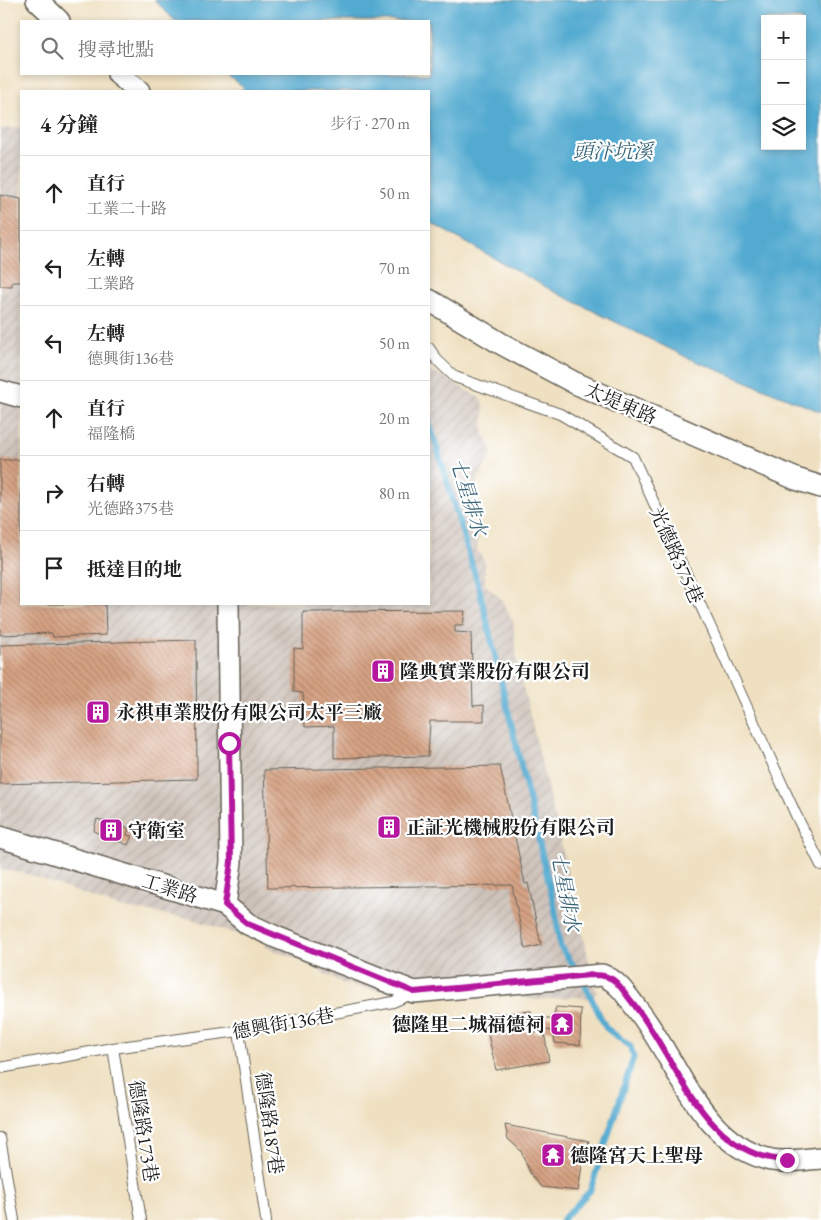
<!DOCTYPE html>
<html lang="zh-TW">
<meta charset="utf-8">
<style>
body{margin:0;font-family:"EB Garamond","Noto Serif TC",serif;background:#f2f2f2;color:#222}
.controls{position:absolute;right:15px;top:15px;display:grid;overflow:hidden;border-radius:0px;box-shadow:0 2px 8px #0003}
.controls button{width:45px;height:45px;display:grid;place-items:center;padding:0;border:0;border-bottom:1px solid #e0e0e0;background:#fff;color:#222;font:25px sans-serif}
.stop{position:absolute;width:15px;height:15px;margin:-11px;border:4px solid #b5179e;border-radius:50%;background:#fff}
.stop.end{background:#b5179e;border-color:#fff;box-shadow:0 1px 5px #0008}
.list{margin:0;padding:0;list-style:none}
h2{display:flex;justify-content:space-between;align-items:center;height:65px;margin:0;padding:0 20px;font-size:21px}
h2 small{font-size:16px;font-weight:400;color:#767676}
.list li{display:grid;grid-template-columns:32px 1fr auto;gap:15px;align-items:center;box-sizing:border-box;height:75px;padding:0 20px;border-top:1px solid #e0e0e0}
.list b{display:block;font-size:19px;white-space:nowrap}
.list p{margin:0;font-size:16px;white-space:nowrap;color:#767676}
.list em{font-size:16px;font-style:normal;color:#767676}
.icon{flex:none;width:28px;height:28px;fill:none;stroke:currentColor;stroke-width:2;stroke-linecap:round;stroke-linejoin:round}
.map{position:relative;flex:none;width:821px;height:1220px;overflow:hidden}
.search{position:absolute;background:#fff;box-shadow:0 2px 8px #0003;left:20px;top:20px;width:410px;height:55px;display:flex;align-items:center;gap:12px;box-sizing:border-box;padding:0 18px;border-radius:0px;color:#767676;font-size:19px}
.panel{position:absolute;background:#fff;box-shadow:0 2px 8px #0003;left:20px;top:90px;width:410px;height:515px;border-radius:0px}
.map>svg:first-child{display:block}
.industrial{fill:url(#industrial-furrows)}
.water{fill:#53aad0;stroke:#386376;fill-rule:evenodd}
.lines{fill:none;stroke-linecap:round;stroke-linejoin:round}
.stream{stroke:#53aad0;stroke-width:6}
.building{fill:url(#building-back-hatch)}
.service-casing{stroke:#666156;stroke-width:12}
.minor-casing{stroke:#666156;stroke-width:24}
.service{stroke:#fff;stroke-width:10}
.minor{stroke:#fff;stroke-width:21}
.route{stroke:#b5179e;stroke-width:6}
.labels{text-anchor:middle;stroke-width:4.5;stroke-linejoin:round;paint-order:stroke}
.street-label{font-size:19px;fill:#1c1c1c;stroke:#fff}
.poi-label{font-size:19px;font-weight:bold;fill:#1c1c1c;stroke:#fff;text-anchor:start}
.water-label{font-size:20px;font-style:italic;fill:#386376;stroke:#fff}
</style>
<div class="map">
<svg width="821" height="1220" viewBox="0 0 821 1220">
<defs>
<pattern id="industrial-furrows" width="10" height="10" patternUnits="userSpaceOnUse" patternTransform="scale(1.25)"><rect width="10" height="10" fill="#cdc2b9"/><path d="M-1 1l2-2M0 10L10 0M9 11l2-2" fill="none" stroke="#afa69e"/></pattern>
<pattern id="building-back-hatch" width="6" height="6" patternUnits="userSpaceOnUse" patternTransform="scale(1.25)"><rect width="6" height="6" fill="#d6a283"/><path d="M-1 5l2 2M0 0l6 6M5-1l2 2" fill="none" stroke="#ad836a"/></pattern>
</defs>
<rect width="100%" height="100%" fill="#fff"/>
<filter id="ink" filterUnits="userSpaceOnUse"><feTurbulence type="fractalNoise" baseFrequency=".02" numOctaves="2"/><feDisplacementMap in="SourceGraphic" scale="10" xChannelSelector="R" yChannelSelector="G"/><feConvolveMatrix kernelMatrix="1 2 1 2 8 2 1 2 1" color-interpolation-filters="sRGB"/></filter>
<filter id="wash" filterUnits="userSpaceOnUse"><feTurbulence type="fractalNoise" baseFrequency=".0096" numOctaves="4" result="noise"/><feDisplacementMap in="SourceGraphic" scale="20" xChannelSelector="R" yChannelSelector="G"/><feGaussianBlur stdDeviation="1.12" result="paint"/><feColorMatrix in="noise" values="0 0 0 0 0 0 0 0 0 0 0 0 0 0 0 0 0 1.4 0 .05"/><feComposite in="paint" operator="in"/></filter>
<g filter="url(#wash)">
<rect width="100%" height="100%" fill="#efe0c1"/>
<polygon class="industrial" points="21,127 21,604 429,604 429,372 443,376 481,399 484,409 483,432 493,451 475,485 473,514 469,523 479,534 477,550 485,562 485,585 500,597 513,621 517,661 597,994 594,993 594,996 590,999 577,997 534,1000 475,987 380,991 344,984 295,958 265,947 264,943 191,919 119,907 24,873 0,870 0,129"/>
<path class="water" d="M154,0h667v412l-135,-55 -133,-66 -124,-69v-131h-179l-25,-17h204v-53h-254zM765,19h37v127h-37z"/>
<g class="lines">
<g class="stream">
<polyline points="244,91 258,74"/>
<polyline points="429,421 479,588 555,909 560,946 578,972"/>
<polyline points="562,1220 590,1191 634,1056 630,1046 606,1028 583,981"/>
</g>
</g>
<g id="blocks">
<g class="building">
<polygon points="0,195 21,199 21,282 12,282 12,286 0,286"/>
<polygon points="0,460 21,460 21,604 105,604 106,635 53,637 52,633 0,635"/>
<polygon points="465,611 463,625 455,625 455,632 471,633 473,706 484,705 484,721 430,721 428,756 334,758 334,726 305,727 303,693 294,692 294,648 303,649 303,612"/>
<polygon points="196,640 197,779 0,784 0,645"/>
<polygon points="500,766 525,884 528,883 541,945 525,949 512,885 268,888 264,770"/>
<polygon points="97,819 129,828 127,835 132,836 128,845 95,832 94,829"/>
<polygon points="556,1007 581,1009 580,1045 555,1043 553,1031 544,1030 543,1018 553,1018"/>
<polygon points="531,1011 534,1033 544,1032 549,1061 496,1070 484,1016"/>
<polygon points="505,1125 589,1141 583,1159 578,1191 541,1187 530,1173 521,1151 508,1139"/>
</g>
</g>
</g>
<g filter="url(#ink)">
<use href="#blocks" fill-opacity="0" stroke="#666156" stroke-width="1"/>
<g class="lines">
<g class="service-casing">
<g id="service">
<polyline points="429,348 437,360 455,377 560,414 633,457 796,815 821,865"/>
<polyline points="239,1031 266,1220"/>
<polyline points="113,1048 141,1220"/>
<polyline points="0,1068 113,1048 239,1031 393,1002 414,993"/>
<polyline points="0,1138 14,1220"/>
</g>
</g>
<g class="minor-casing">
<g id="minor">
<polyline points="37,0 59,21"/>
<polyline points="118,74 139,91"/>
<polyline points="429,300 500,343 575,383 796,479 821,487"/>
<polyline points="0,391 21,397"/>
<path d="M0,837l225,68 23,19 30,14 136,54 188,-17c16,6 25,21 35,34 41,51 63,135 134,151 16,3 34,-1 50,-2"/>
<polyline points="225,905 231,862 228,604"/>
</g>
</g>
<use href="#service" class="service"/>
<use href="#minor" class="minor"/>
</g>
</g>
<g class="lines" filter="url(#ink)">
<path class="route" d="M229,743l2,119 -6,43 23,19 166,68 176,-17c8,0 15,0 22,4 8,5 14,16 20,23 45,55 71,156 155,158"/>
</g>
<defs>
<g id="building-square" transform="scale(1.25)"><rect x="-9" y="-9" width="18" height="18" rx="4" fill="#b5179e" stroke="#fff"/><path d="M-4-6H4V6H1V3H-1V6H-4ZM-2.5-4.3h1.7v1.8h-1.7ZM.8-4.3h1.7v1.8H.8ZM-2.5-1h1.7V.8h-1.7ZM.8-1h1.7V.8H.8Z" fill="#fff"/></g>
<g id="temple-square" transform="scale(1.25)"><rect x="-9" y="-9" width="18" height="18" rx="4" fill="#b5179e" stroke="#fff"/><path d="M0-6L5-2H3V0L6.5 2.5H4V6H1.5V3h-3V6H-4V2.5H-6.5L-3 0V-2H-5Z" fill="#fff"/></g>
</defs>
<g fill-rule="evenodd">
<use href="#building-square" x="383" y="671"/>
<use href="#building-square" x="98" y="712"/>
<use href="#building-square" x="389" y="827"/>
<use href="#building-square" x="111" y="830"/>
<use href="#temple-square" x="562" y="1024"/>
<use href="#temple-square" x="553" y="1155"/>
</g>
<g class="labels">
<g class="street-label">
<text transform="translate(621 403) rotate(23)" y="7">太堤東路</text>
<text transform="translate(677 555) rotate(66)" y="7">光德路375巷</text>
<text transform="translate(170 888) rotate(17)" y="7">工業路</text>
<text transform="translate(283 1023) rotate(-10)" y="7">德興街136巷</text>
<text transform="translate(270 1123) rotate(82)" y="7">德隆路187巷</text>
<text transform="translate(144 1131) rotate(81)" y="7">德隆路173巷</text>
</g>
<g class="poi-label">
<text x="400" y="678">隆典實業股份有限公司</text>
<text x="116" y="719">永祺車業股份有限公司太平三廠</text>
<text x="406" y="834">正証光機械股份有限公司</text>
<text x="128" y="837">守衛室</text>
<text x="544" y="1031" text-anchor="end">德隆里二城福德祠</text>
<text x="570" y="1162">德隆宮天上聖母</text>
</g>
<g class="water-label">
<text x="613" y="158">頭汴坑溪</text>
<text transform="translate(469 497) rotate(73)" y="7">七星排水</text>
<text transform="translate(566 892) rotate(79)" y="7">七星排水</text>
</g>
</g>
</svg>
<div class="controls">
<button>+</button>
<button>−</button>
<button><svg class="icon" aria-label="layers" viewBox="0 0 24 24"><path d="M12 4l9 5-9 5-9-5zM3 14l9 5 9-5"/></svg></button>
</div>
<div class="stop" style="left:229px;top:743px"></div>
<div class="stop end" style="left:787px;top:1160px"></div>
<div class="search"><svg class="icon" aria-label="search" viewBox="0 0 24 24"><circle cx="10" cy="10" r="6"/><path d="M15 15l6 6"/></svg>搜尋地點</div>
<section class="panel">
<h2>4 分鐘<small>步行 · 270 m</small></h2>
<ul class="list">
<li><svg class="icon" aria-label="ahead" viewBox="0 0 24 24"><path d="M12 20V5M6 11l6-6 6 6"/></svg><div><b>直行</b><p>工業二十路</p></div><em>50 m</em></li>
<li><svg class="icon" aria-label="left" viewBox="0 0 24 24"><path d="M17 20v-9H6M10 6l-5 5 5 5"/></svg><div><b>左轉</b><p>工業路</p></div><em>70 m</em></li>
<li><svg class="icon" aria-label="left" viewBox="0 0 24 24"><path d="M17 20v-9H6M10 6l-5 5 5 5"/></svg><div><b>左轉</b><p>德興街136巷</p></div><em>50 m</em></li>
<li><svg class="icon" aria-label="ahead" viewBox="0 0 24 24"><path d="M12 20V5M6 11l6-6 6 6"/></svg><div><b>直行</b><p>福隆橋</p></div><em>20 m</em></li>
<li><svg class="icon" aria-label="right" viewBox="0 0 24 24"><path d="M7 20v-9h11M14 6l5 5-5 5"/></svg><div><b>右轉</b><p>光德路375巷</p></div><em>80 m</em></li>
<li><svg class="icon" aria-label="arrive" viewBox="0 0 24 24"><path d="M6 21V4h12l-3 4 3 4H6"/></svg><div><b>抵達目的地</b></div></li>
</ul>
</section>
</div>
